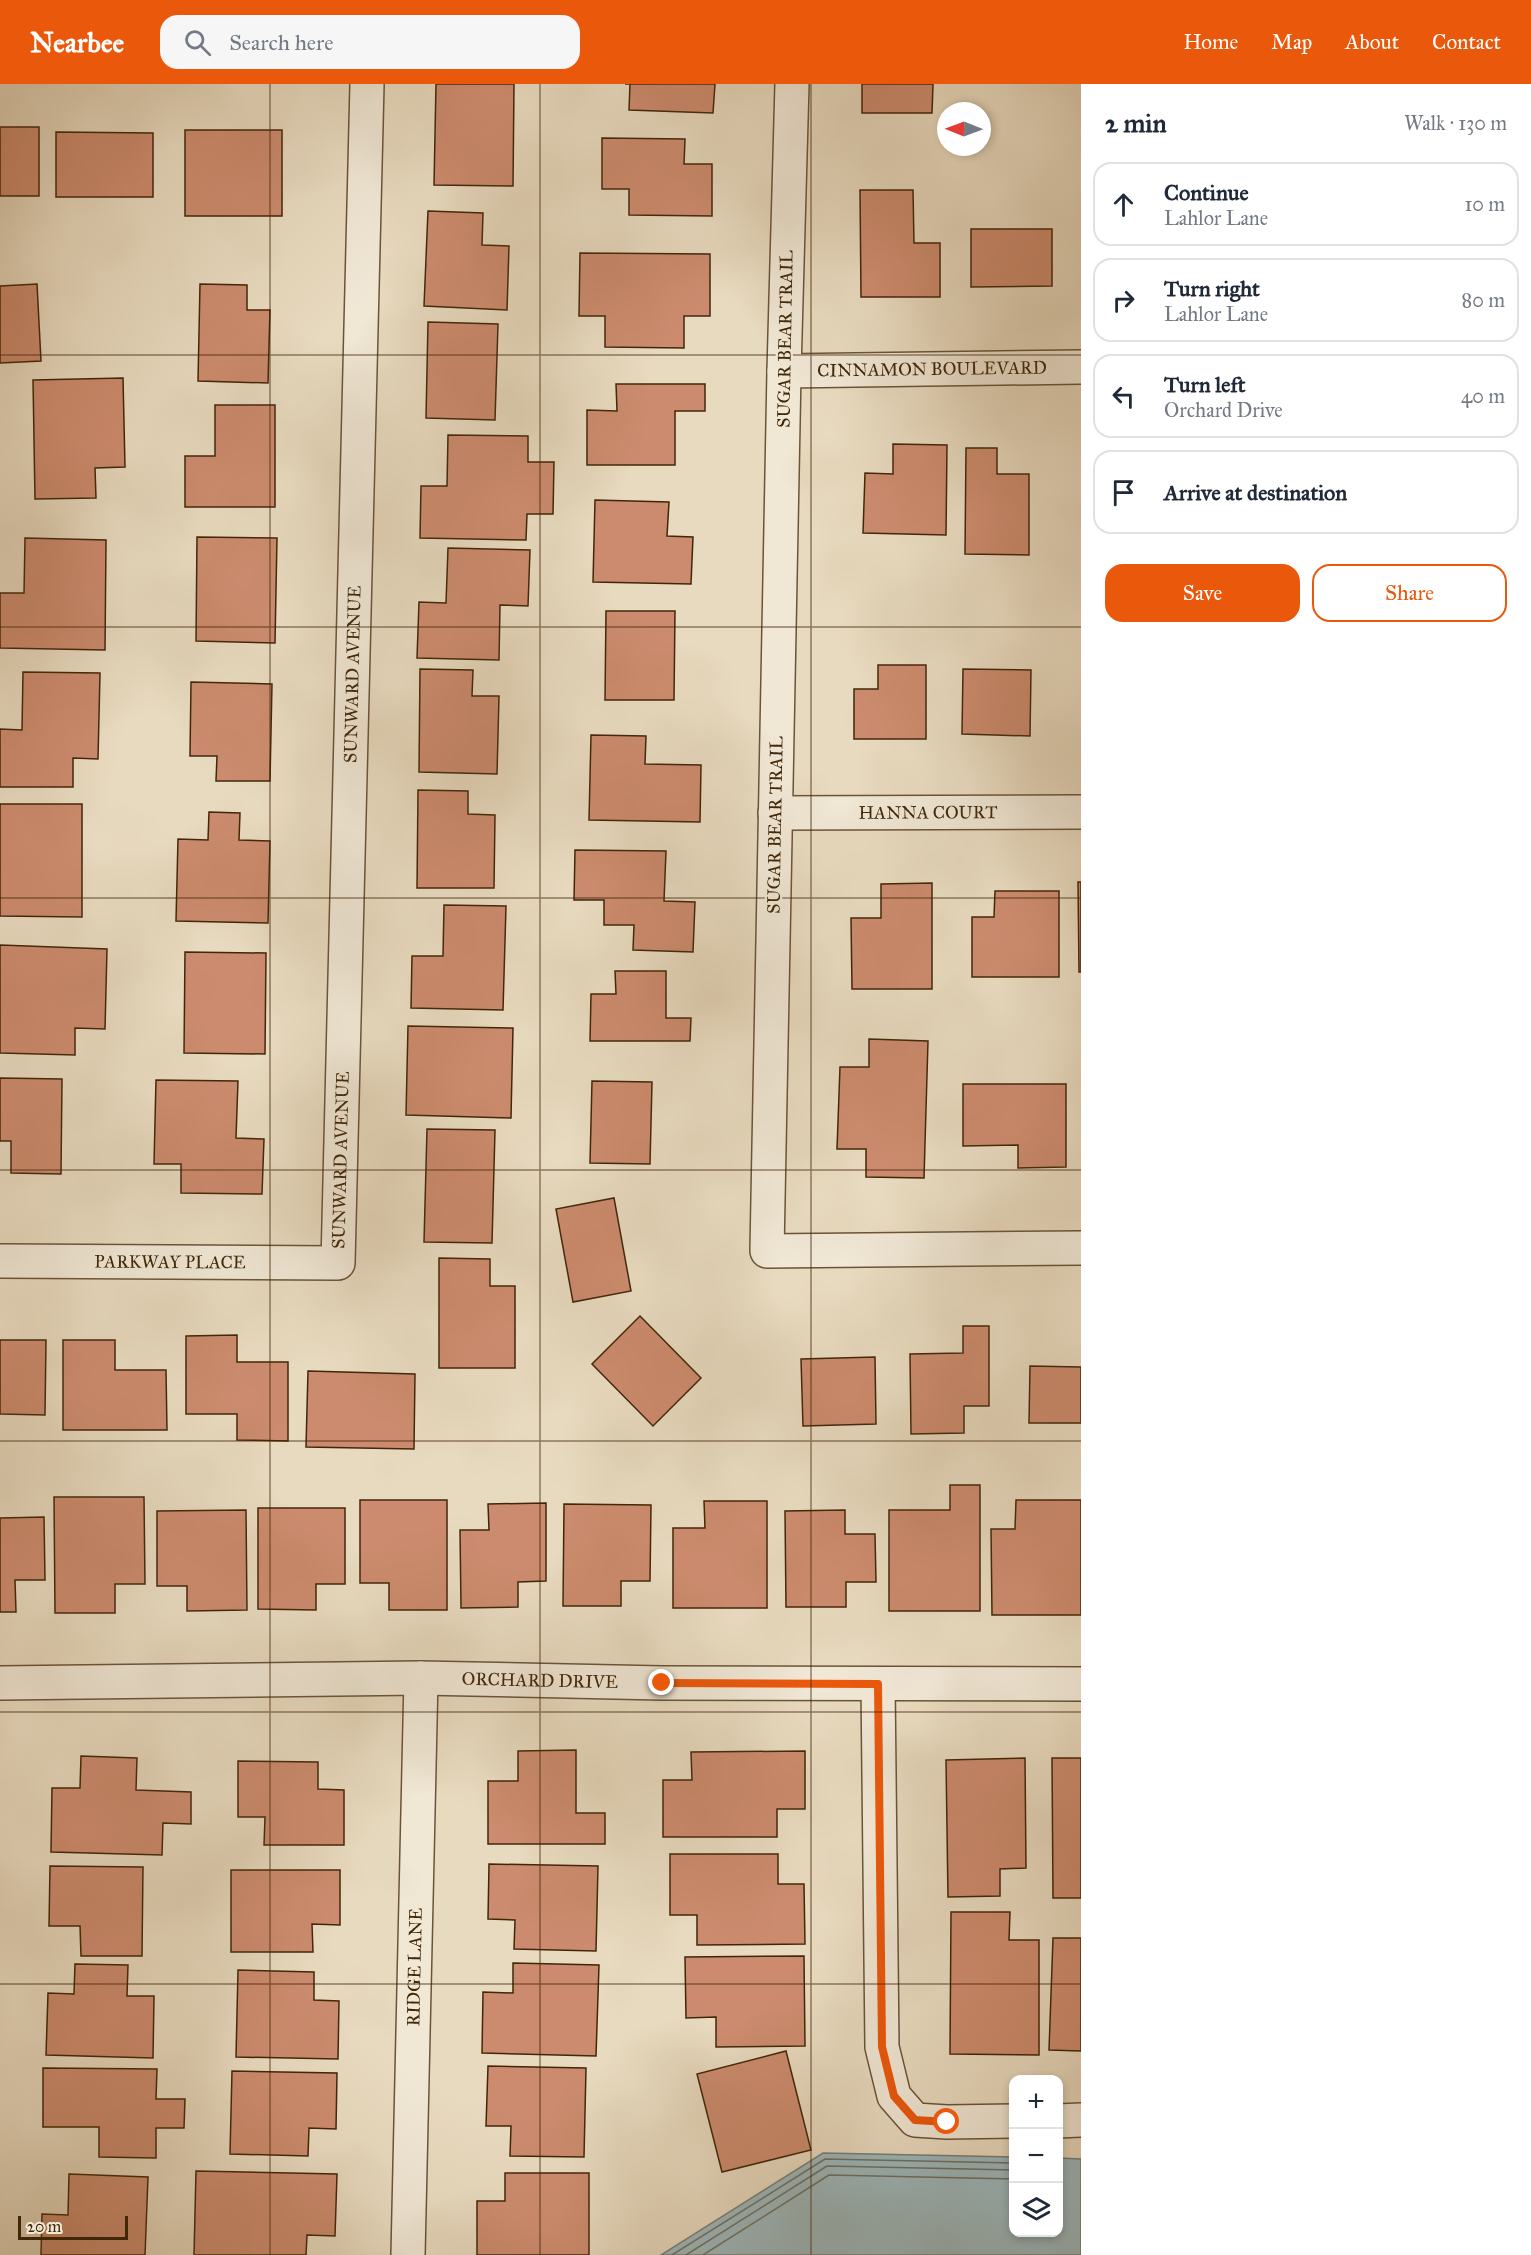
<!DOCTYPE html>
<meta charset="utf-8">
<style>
body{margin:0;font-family:"IM FELL Great Primer",serif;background:#f6f6f7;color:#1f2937}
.controls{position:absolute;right:18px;bottom:18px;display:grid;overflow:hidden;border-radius:12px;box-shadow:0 3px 9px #0003}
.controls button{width:54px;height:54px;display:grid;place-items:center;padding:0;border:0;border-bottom:2px solid #e0e1e3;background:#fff;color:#1f2937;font:30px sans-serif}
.compass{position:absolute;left:937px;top:18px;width:54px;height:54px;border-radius:50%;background:#fff;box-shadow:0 3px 9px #0003;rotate:271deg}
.scale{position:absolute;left:18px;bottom:15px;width:110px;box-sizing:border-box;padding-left:6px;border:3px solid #412708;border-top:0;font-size:16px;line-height:21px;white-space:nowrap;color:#412708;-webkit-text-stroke:4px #f0e7d5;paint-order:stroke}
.stop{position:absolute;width:18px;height:18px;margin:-14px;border:4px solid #ea580c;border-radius:50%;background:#fff}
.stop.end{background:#ea580c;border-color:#fff;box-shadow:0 2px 6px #0008}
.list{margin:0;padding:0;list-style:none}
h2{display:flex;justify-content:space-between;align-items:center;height:78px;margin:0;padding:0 24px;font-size:26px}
h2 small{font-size:20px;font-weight:400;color:#747a83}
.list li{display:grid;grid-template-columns:39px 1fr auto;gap:18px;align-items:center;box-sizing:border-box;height:84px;margin:0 12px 12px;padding:0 12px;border:2px solid #e0e1e3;border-radius:18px}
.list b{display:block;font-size:22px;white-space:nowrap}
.list p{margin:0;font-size:20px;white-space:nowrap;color:#747a83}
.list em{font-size:20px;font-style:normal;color:#747a83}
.actions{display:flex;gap:12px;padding:18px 24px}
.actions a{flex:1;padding:14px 0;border:2px solid #ea580c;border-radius:18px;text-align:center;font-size:21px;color:#ea580c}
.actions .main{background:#ea580c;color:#fff}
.icon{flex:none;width:33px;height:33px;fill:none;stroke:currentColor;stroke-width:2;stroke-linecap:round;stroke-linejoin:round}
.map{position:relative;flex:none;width:1081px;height:2171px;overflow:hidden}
header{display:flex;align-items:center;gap:36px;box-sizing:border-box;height:84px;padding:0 30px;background:#ea580c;color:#fff}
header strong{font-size:28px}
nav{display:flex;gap:33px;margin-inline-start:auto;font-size:21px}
.search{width:420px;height:54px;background:#f6f6f7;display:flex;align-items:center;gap:15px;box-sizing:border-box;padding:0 21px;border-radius:18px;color:#747a83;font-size:22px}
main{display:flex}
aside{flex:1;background:#fff}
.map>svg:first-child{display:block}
.water{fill:#9cb8bd;stroke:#787e75;stroke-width:1.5}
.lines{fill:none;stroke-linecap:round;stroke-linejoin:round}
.shore{stroke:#6e7062;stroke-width:1.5}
.building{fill:#cc8b6e;stroke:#412708;stroke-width:1.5}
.street-casing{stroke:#6b5436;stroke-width:36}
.street{stroke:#f0e7d5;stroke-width:33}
.route{stroke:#ea580c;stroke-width:8}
.grid{fill:none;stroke:#412708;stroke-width:1.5;stroke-opacity:0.55}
.labels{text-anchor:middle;stroke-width:4.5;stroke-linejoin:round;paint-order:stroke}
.street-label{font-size:18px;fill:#412708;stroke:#f0e7d5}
</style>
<header>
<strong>Nearbee</strong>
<div class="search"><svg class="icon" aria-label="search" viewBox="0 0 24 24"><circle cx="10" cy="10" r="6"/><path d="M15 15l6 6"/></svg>Search here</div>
<nav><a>Home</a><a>Map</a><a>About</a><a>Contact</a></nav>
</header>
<main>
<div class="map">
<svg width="1081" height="2171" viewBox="0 0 1081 2171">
<rect width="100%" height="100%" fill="#e8dabf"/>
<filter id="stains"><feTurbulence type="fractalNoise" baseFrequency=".00333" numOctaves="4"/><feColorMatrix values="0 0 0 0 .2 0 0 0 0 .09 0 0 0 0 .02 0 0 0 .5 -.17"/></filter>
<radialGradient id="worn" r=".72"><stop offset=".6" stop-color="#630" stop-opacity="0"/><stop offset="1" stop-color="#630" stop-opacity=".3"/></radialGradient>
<polygon class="water" points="823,2069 1013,2073 1014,2148 1058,2148 1059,2074 1081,2075 1081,2171 661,2171"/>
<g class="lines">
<g class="shore">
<polyline points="672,2171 825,2075 1014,2079"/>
<polyline points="686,2171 827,2082 1014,2086"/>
<polyline points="703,2171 829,2091 1014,2095"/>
</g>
</g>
<g class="building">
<polygon points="436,0 514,0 513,102 434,101"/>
<polygon points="625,0 715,0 713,29 629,26 630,0"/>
<polygon points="862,0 933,0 932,29 862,29"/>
<rect x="0" y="43" width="39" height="69"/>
<rect x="185" y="46" width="97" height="86"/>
<polygon points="56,48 153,49 153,113 56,113"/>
<polygon points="602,54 685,55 684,80 712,80 712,132 629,131 629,105 602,105"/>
<polygon points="860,106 913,106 914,159 940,159 940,213 861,213"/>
<polygon points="428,127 483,129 482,161 509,162 507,226 424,222"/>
<polygon points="971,145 1052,145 1052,202 971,203"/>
<polygon points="580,169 710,170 710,232 684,232 684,264 605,263 605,232 579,232"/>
<polygon points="37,200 41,277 0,279 0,202"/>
<polygon points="200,200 247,201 247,226 270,226 268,299 198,297"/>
<polygon points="428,238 498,240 495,336 426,334"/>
<polygon points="123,294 125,383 95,384 96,414 35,415 33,296"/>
<polygon points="616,300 705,300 705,327 675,327 675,381 587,381 587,326 617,327"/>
<polygon points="215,321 275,321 275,423 185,423 185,372 215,372"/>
<polygon points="448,351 528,352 528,378 554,378 553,430 527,430 526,456 420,454 421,402 447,402"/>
<polygon points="893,360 947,361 946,451 863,449 865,389 893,390"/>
<polygon points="966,364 997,364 997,390 1029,390 1029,471 965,470"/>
<polygon points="595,416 669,418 667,452 693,453 691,500 593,498"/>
<polygon points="197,453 277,454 275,559 196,557"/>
<polygon points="25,454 106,456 105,566 0,564 0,509 24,509"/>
<polygon points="448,464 530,466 528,522 500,521 499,576 417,574 419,518 446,519"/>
<polygon points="606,527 675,527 674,616 605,616"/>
<polygon points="878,581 926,581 926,655 854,655 854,605 878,605"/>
<polygon points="420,585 473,586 472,612 499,612 497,690 419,688"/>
<polygon points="963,585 1031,586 1030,652 962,650"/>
<polygon points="23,588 100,589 98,675 73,674 73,703 0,703 0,645 22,646"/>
<polygon points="191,598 272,600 270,697 216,697 217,672 190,672"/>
<polygon points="591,651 646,652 645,680 701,681 700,738 589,736"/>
<polygon points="418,706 468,707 468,730 495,731 494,804 417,804"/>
<polygon points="0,720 82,720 82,833 0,832"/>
<polygon points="209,728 240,729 239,756 270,757 268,839 176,837 178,755 208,756"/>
<polygon points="575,766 666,767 664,817 695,818 693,868 633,866 634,841 604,841 604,816 574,816"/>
<polygon points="1078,798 1081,798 1081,888 1079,888"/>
<polygon points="932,799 932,905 852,905 851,834 881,834 881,800"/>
<polygon points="995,807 1059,807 1059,893 972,893 972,833 994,833"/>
<polygon points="444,821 506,822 503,926 411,924 412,872 443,872"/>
<polygon points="0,861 107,865 105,945 75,944 75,971 0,969"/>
<polygon points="185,868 266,869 265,970 184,969"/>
<polygon points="615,887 666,887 666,934 691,934 690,957 590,957 591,910 616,910"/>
<polygon points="408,942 513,944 511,1034 406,1031"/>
<polygon points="869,955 928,957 924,1094 866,1093 866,1065 837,1065 840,983 869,983"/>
<polygon points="0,994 62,995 61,1090 11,1089 11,1057 0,1057"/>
<polygon points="156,996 238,997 236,1054 264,1055 262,1110 181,1109 181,1080 154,1080"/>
<polygon points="592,997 652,998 650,1080 590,1079"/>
<polygon points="963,1000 1066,1000 1066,1083 1018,1084 1018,1061 963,1062"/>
<polygon points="427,1045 495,1046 492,1159 424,1158"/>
<polygon points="614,1114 631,1207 573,1218 556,1125"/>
<polygon points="439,1174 490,1175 490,1202 515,1202 515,1284 439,1284"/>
<polygon points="640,1232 701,1294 653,1342 592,1280"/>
<polygon points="963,1242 989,1242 989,1322 964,1322 964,1349 911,1350 910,1270 963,1269"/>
<polygon points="237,1251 237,1278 288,1278 288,1357 237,1356 237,1330 186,1330 186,1252"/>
<polygon points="0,1256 46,1256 45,1331 0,1330"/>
<polygon points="63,1256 115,1256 115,1286 166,1286 167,1346 63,1346"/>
<polygon points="875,1273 876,1340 803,1342 801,1275"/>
<polygon points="1030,1282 1081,1283 1081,1339 1029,1339"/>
<polygon points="308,1287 415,1290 414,1365 306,1363"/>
<polygon points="950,1401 980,1401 980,1527 889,1527 889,1426 950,1426"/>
<polygon points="54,1413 144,1413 145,1500 115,1500 115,1529 55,1529"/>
<polygon points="360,1416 447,1416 447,1526 389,1526 389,1499 360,1499"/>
<polygon points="1016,1416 1081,1416 1081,1531 992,1531 991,1445 1015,1445"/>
<polygon points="704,1417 767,1417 767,1524 673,1524 673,1444 705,1444"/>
<polygon points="546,1419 546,1497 518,1498 518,1523 461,1524 460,1446 489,1446 488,1420"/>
<polygon points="564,1420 651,1421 650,1497 621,1497 621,1522 563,1522"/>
<polygon points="258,1424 345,1424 345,1500 316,1500 316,1526 258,1525"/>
<polygon points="246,1426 247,1526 187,1527 187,1502 157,1502 157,1427"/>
<polygon points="845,1426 845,1450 875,1450 876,1498 846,1498 846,1523 786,1523 785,1427"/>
<polygon points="44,1433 45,1496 15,1496 16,1528 0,1528 0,1434"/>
<polygon points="576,1666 576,1729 605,1729 605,1760 488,1760 488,1697 518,1697 518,1667"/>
<polygon points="805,1667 805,1725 777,1725 777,1753 663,1753 663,1696 692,1696 691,1668"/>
<polygon points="81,1672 137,1674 136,1706 191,1708 191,1740 163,1739 162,1771 51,1768 52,1704 80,1704"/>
<polygon points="1025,1674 1026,1784 1000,1785 1000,1812 948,1813 946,1676"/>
<polygon points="1052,1674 1081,1674 1081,1814 1053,1814"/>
<polygon points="238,1677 318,1678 318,1705 344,1706 344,1761 264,1761 265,1733 238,1733"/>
<polygon points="670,1770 778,1770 778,1800 804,1800 805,1860 697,1861 697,1831 670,1831"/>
<polygon points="489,1780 598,1782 596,1867 514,1865 515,1836 488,1835"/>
<polygon points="50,1782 143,1783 142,1872 81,1872 80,1842 49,1842"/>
<polygon points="231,1786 340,1786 340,1841 312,1840 313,1868 231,1868"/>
<polygon points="951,1828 1010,1828 1009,1856 1039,1856 1039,1971 950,1970"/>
<polygon points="1053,1854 1081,1854 1081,1967 1049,1966"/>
<polygon points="804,1872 805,1962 716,1963 716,1933 686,1934 685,1873"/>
<polygon points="513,1879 599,1881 596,1972 482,1969 483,1908 513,1909"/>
<polygon points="75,1880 128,1881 127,1912 154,1912 153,1974 46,1971 48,1909 74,1910"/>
<polygon points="238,1886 314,1888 314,1916 339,1917 338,1975 236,1973"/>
<polygon points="786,1967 811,2066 722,2088 697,1990"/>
<polygon points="488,1982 586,1984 584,2073 510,2072 511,2042 486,2042"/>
<polygon points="43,1984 157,1985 156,2015 185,2015 184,2044 156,2044 156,2074 99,2073 99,2043 43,2043"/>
<polygon points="232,1987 337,1989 336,2045 309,2044 308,2072 230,2070"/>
<polygon points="196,2087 337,2090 335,2152 307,2151 306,2171 194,2171"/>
<polygon points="505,2089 589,2089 589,2171 477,2171 477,2117 505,2117"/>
<polygon points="69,2090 148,2093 145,2171 41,2171 42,2130 68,2131"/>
</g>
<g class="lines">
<g class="street-casing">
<g id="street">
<polyline points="792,0 784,287 767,1167 1081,1164"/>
<path id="s1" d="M784,287l297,-4"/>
<path id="s2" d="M775,729l306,-1"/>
<path id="s3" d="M0,1177l338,2 29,-1179"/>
<path id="s4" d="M0,1599l421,-5 241,5 419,1"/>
<polyline points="878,1600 882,1963 894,2012 915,2036 947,2038 1014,2037"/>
<polyline points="1058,2037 1081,2036"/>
<path id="s5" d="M408,2171l13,-577"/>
</g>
</g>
<use href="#street" class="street"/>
</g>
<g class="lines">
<polyline class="route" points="662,1599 878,1600 882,1963 894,2012 915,2036 947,2038"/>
</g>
<path class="grid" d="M270,0v2171M540,0v2171M811,0v2171M0,271h1081M0,543h1081M0,814h1081M0,1086h1081M0,1357h1081M0,1628h1081M0,1900h1081"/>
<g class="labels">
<g class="street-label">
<text transform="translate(785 255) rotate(-89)" y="6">SUGAR BEAR TRAIL</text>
<text dy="6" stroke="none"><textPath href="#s1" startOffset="148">CINNAMON BOULEVARD</textPath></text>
<text dy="6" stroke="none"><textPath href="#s3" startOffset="927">SUNWARD AVENUE</textPath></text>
<text dy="6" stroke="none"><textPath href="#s2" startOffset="153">HANNA COURT</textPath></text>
<text transform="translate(775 741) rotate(-89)" y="6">SUGAR BEAR TRAIL</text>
<text dy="6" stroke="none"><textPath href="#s3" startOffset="441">SUNWARD AVENUE</textPath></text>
<text dy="6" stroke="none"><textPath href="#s3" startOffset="170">PARKWAY PLACE</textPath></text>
<text dy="6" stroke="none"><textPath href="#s4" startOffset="540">ORCHARD DRIVE</textPath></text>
<text dy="6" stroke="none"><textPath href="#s5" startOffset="288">RIDGE LANE</textPath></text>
</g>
</g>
<rect width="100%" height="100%" filter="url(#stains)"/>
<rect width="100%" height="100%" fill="url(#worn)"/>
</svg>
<div class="controls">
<button>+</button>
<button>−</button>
<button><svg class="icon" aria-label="layers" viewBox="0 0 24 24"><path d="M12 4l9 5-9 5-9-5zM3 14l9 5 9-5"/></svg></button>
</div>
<svg class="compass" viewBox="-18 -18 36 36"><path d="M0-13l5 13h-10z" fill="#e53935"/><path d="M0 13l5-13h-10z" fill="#747a83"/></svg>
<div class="scale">20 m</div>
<div class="stop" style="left:947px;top:2038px"></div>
<div class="stop end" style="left:662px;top:1599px"></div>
</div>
<aside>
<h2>2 min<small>Walk · 130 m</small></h2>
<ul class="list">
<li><svg class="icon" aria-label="ahead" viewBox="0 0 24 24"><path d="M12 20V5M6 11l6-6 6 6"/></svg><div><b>Continue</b><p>Lahlor Lane</p></div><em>10 m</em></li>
<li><svg class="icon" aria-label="right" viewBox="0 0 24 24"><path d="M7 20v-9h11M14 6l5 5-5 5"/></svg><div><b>Turn right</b><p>Lahlor Lane</p></div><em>80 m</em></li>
<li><svg class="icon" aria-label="left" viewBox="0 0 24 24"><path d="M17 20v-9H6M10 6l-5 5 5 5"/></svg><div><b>Turn left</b><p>Orchard Drive</p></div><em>40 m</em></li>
<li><svg class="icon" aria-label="arrive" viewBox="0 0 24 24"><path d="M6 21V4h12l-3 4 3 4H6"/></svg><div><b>Arrive at destination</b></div></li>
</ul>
<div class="actions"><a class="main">Save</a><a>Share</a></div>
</aside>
</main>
